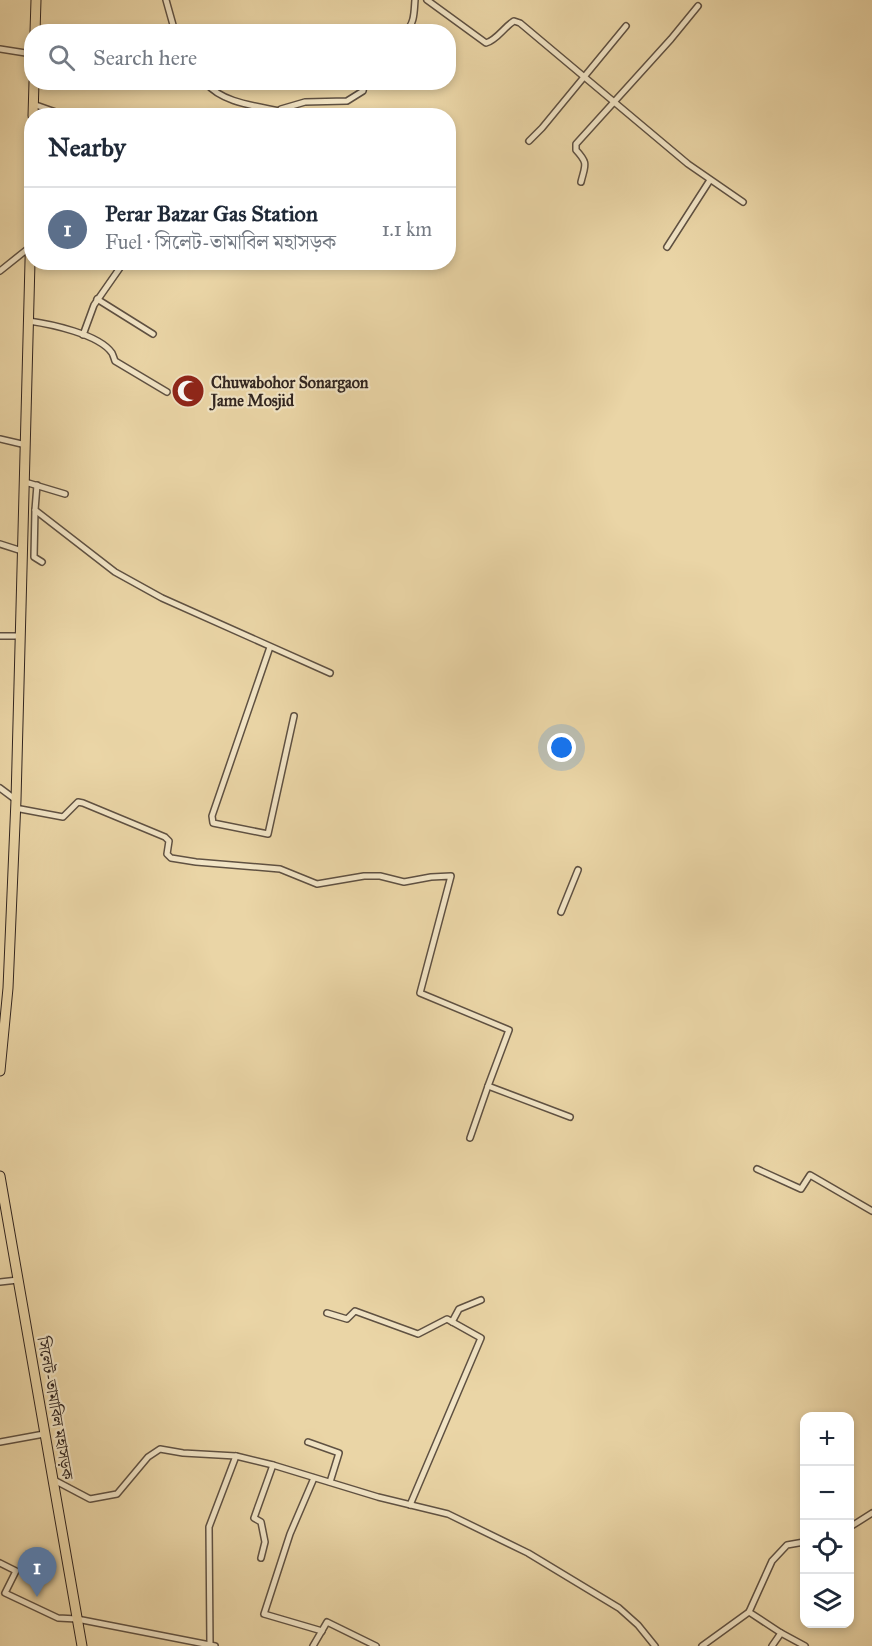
<!DOCTYPE html>
<meta charset="utf-8">
<style>
body{margin:0;font-family:"IM FELL Great Primer","Noto Serif Bengali",serif;background:#f2f2f3;color:#1f2937}
.controls{position:absolute;right:18px;bottom:18px;display:grid;overflow:hidden;border-radius:12px;box-shadow:0 3px 9px #0003}
.controls button{width:54px;height:54px;display:grid;place-items:center;padding:0;border:0;border-bottom:2px solid #e0e1e3;background:#fff;color:#1f2937;font:30px sans-serif}
.you{position:absolute;left:562px;top:748px;width:21px;height:21px;margin:-15px;border:4px solid #fff;border-radius:50%;background:#1a73e8;box-shadow:0 0 0 9px #1a73e833}
.badge{display:grid;place-items:center;width:39px;height:39px;border-radius:50%;background:#0b8043;color:#fff;font-size:20px;font-weight:700}
.pin{position:absolute;translate:-50% -50px;filter:drop-shadow(0 2px 3px #0008)}
.pin::after{content:'';position:absolute;top:32px;width:21px;height:18px;background:inherit;clip-path:polygon(0 0,100% 0,50% 100%)}
.list{margin:0;padding:0;list-style:none}
h2{display:flex;justify-content:space-between;align-items:center;height:78px;margin:0;padding:0 24px;font-size:26px}
h2 small{font-size:20px;font-weight:400;color:#747a83}
.list li{display:grid;grid-template-columns:39px 1fr auto;gap:18px;align-items:center;box-sizing:border-box;height:84px;padding:0 24px;border-top:2px solid #e0e1e3}
.list b{display:block;font-size:22px;white-space:nowrap}
.list p{margin:0;font-size:20px;white-space:nowrap;color:#747a83}
.list em{font-size:20px;font-style:normal;color:#747a83}
.icon{flex:none;width:33px;height:33px;fill:none;stroke:currentColor;stroke-width:2;stroke-linecap:round;stroke-linejoin:round}
.map{position:relative;flex:none;width:872px;height:1646px;overflow:hidden}
.search{position:absolute;background:#fff;box-shadow:0 3px 9px #0003;left:24px;top:24px;width:432px;height:66px;display:flex;align-items:center;gap:15px;box-sizing:border-box;padding:0 21px;border-radius:24px;color:#747a83;font-size:22px}
.panel{position:absolute;background:#fff;box-shadow:0 3px 9px #0003;left:24px;top:108px;width:432px;height:162px;border-radius:24px}
.map>svg:first-child{display:block}
.lines{fill:none;stroke-linecap:round;stroke-linejoin:round}
.minor-casing{stroke:#5f5142;stroke-width:8}
.trunk-casing{stroke:#312520;stroke-width:11}
.minor{stroke:#f1e4c5;stroke-width:5}
.trunk{stroke:#ead5a6;stroke-width:9}
.labels{text-anchor:middle;stroke-width:4.5;stroke-linejoin:round;paint-order:stroke}
.poi-label{font-size:16px;font-weight:bold;fill:#312520;stroke:#f1e4c5;text-anchor:start}
.street-label{font-size:16px;fill:#312520;stroke:#f1e4c5}
</style>
<div class="map">
<svg width="872" height="1646" viewBox="0 0 872 1646">
<rect width="100%" height="100%" fill="#ead5a6"/>
<filter id="stains"><feTurbulence type="fractalNoise" baseFrequency=".00333" numOctaves="4"/><feColorMatrix values="0 0 0 0 .2 0 0 0 0 .09 0 0 0 0 .02 0 0 0 .5 -.17"/></filter>
<radialGradient id="worn" r=".72"><stop offset=".6" stop-color="#630" stop-opacity="0"/><stop offset="1" stop-color="#630" stop-opacity=".3"/></radialGradient>
<g class="lines">
<g class="minor-casing">
<g id="minor">
<polyline points="166,0 175,32"/>
<path d="M427,0l59,43c11,-3 18,-16 28,-22l6,2 168,141 55,38"/>
<path d="M405,32c10,-8 9,-21 10,-32"/>
<polyline points="0,49 32,54"/>
<path d="M205,82c21,26 66,24 95,34"/>
<polyline points="33,104 67,116"/>
<polyline points="281,109 305,102 347,101 363,91 365,82"/>
<polyline points="529,141 542,128 626,26"/>
<path d="M581,182c4,-17 8,-18 -5,-32v-6l95,-105 27,-33"/>
<polyline points="667,247 710,180"/>
<polyline points="0,271 30,247"/>
<polyline points="97,299 153,334"/>
<path d="M29,321c21,3 70,13 83,32 1,2 2,5 3,8l52,31"/>
<polyline points="83,335 94,305 124,262"/>
<polyline points="0,439 26,445"/>
<polyline points="25,482 65,494"/>
<polyline points="37,485 35,510 115,572 162,598 330,673"/>
<polyline points="35,510 34,557 42,562"/>
<polyline points="0,544 22,551"/>
<polyline points="0,636 21,636"/>
<polyline points="270,647 212,816 213,823 268,834 294,716"/>
<polyline points="0,788 16,800"/>
<polyline points="15,808 63,817 78,802 83,803 165,837 169,841 167,854 171,858 196,862 280,869 317,884 364,876 380,876 404,882 431,877 451,876 420,993 509,1030 488,1086 570,1117"/>
<polyline points="561,912 578,870"/>
<polyline points="470,1138 488,1086"/>
<polyline points="757,1169 801,1189 810,1175 872,1211"/>
<polyline points="0,1282 18,1280"/>
<polyline points="327,1313 347,1319 355,1311 418,1334 447,1319 481,1338 410,1505"/>
<polyline points="452,1322 459,1309 481,1300"/>
<polyline points="0,1442 44,1434"/>
<polyline points="308,1442 339,1453 330,1482"/>
<polyline points="314,1478 290,1534 264,1614 322,1631"/>
<polyline points="54,1480 90,1499 117,1494 148,1457 160,1449 183,1453 236,1456 273,1465 378,1497 448,1514 528,1553 619,1608 638,1625 655,1646"/>
<polyline points="850,1527 872,1513"/>
<polyline points="261,1558 265,1542 261,1522 254,1518 273,1465"/>
<polyline points="0,1563 16,1571 5,1593 58,1618 77,1619 215,1646"/>
<polyline points="749,1612 781,1633 805,1646"/>
<polyline points="210,1645 209,1527 236,1456"/>
<polyline points="313,1646 327,1622 376,1646"/>
<polyline points="702,1646 749,1612 772,1561 787,1545 804,1542"/>
<polyline points="772,1646 781,1633"/>
</g>
</g>
<g class="trunk-casing">
<g id="trunk">
<polyline points="35,32 36,0"/>
<polyline points="33,116 34,82"/>
<polyline points="0,1071 8,988 16,800 32,185"/>
<polyline points="0,1176 82,1646"/>
</g>
</g>
<use href="#minor" class="minor"/>
<use href="#trunk" class="trunk"/>
</g>
<defs>
<g id="mosque-disc" transform="scale(1.725)"><circle r="9.5" fill="#8f2418" stroke="#f1e4c5"/><path d="M3.5-4.9A6 6 0 1 0 3.5 4.9A5 5 0 1 1 3.5-4.9Z" fill="#fff"/></g>
</defs>
<g fill-rule="evenodd">
<use href="#mosque-disc" x="188" y="391"/>
</g>
<g class="labels">
<g class="poi-label">
<text x="211" y="388">Chuwabohor Sonargaon<tspan x="211" dy="18">Jame Mosjid</tspan></text>
</g>
<g class="street-label">
<text transform="translate(56 1408) rotate(80)" y="6">সিলেট-তামাবিল মহাসড়ক</text>
</g>
</g>
<rect width="100%" height="100%" filter="url(#stains)"/>
<rect width="100%" height="100%" fill="url(#worn)"/>
</svg>
<div class="controls">
<button>+</button>
<button>−</button>
<button><svg class="icon" aria-label="locate" viewBox="0 0 24 24"><circle cx="12" cy="12" r="6"/><path d="M12 2v4M12 18v4M2 12h4M18 12h4"/></svg></button>
<button><svg class="icon" aria-label="layers" viewBox="0 0 24 24"><path d="M12 4l9 5-9 5-9-5zM3 14l9 5 9-5"/></svg></button>
</div>
<div class="you"></div>
<div class="pin badge" style="left:37px;top:1597px;background:#5c6f8a">1</div>
<div class="search"><svg class="icon" aria-label="search" viewBox="0 0 24 24"><circle cx="10" cy="10" r="6"/><path d="M15 15l6 6"/></svg>Search here</div>
<section class="panel">
<h2>Nearby<small></small></h2>
<ul class="list">
<li><span class="badge" style="background:#5c6f8a">1</span><div><b>Perar Bazar Gas Station</b><p>Fuel · সিলেট-তামাবিল মহাসড়ক</p></div><em>1.1 km</em></li>
</ul>
</section>
</div>
